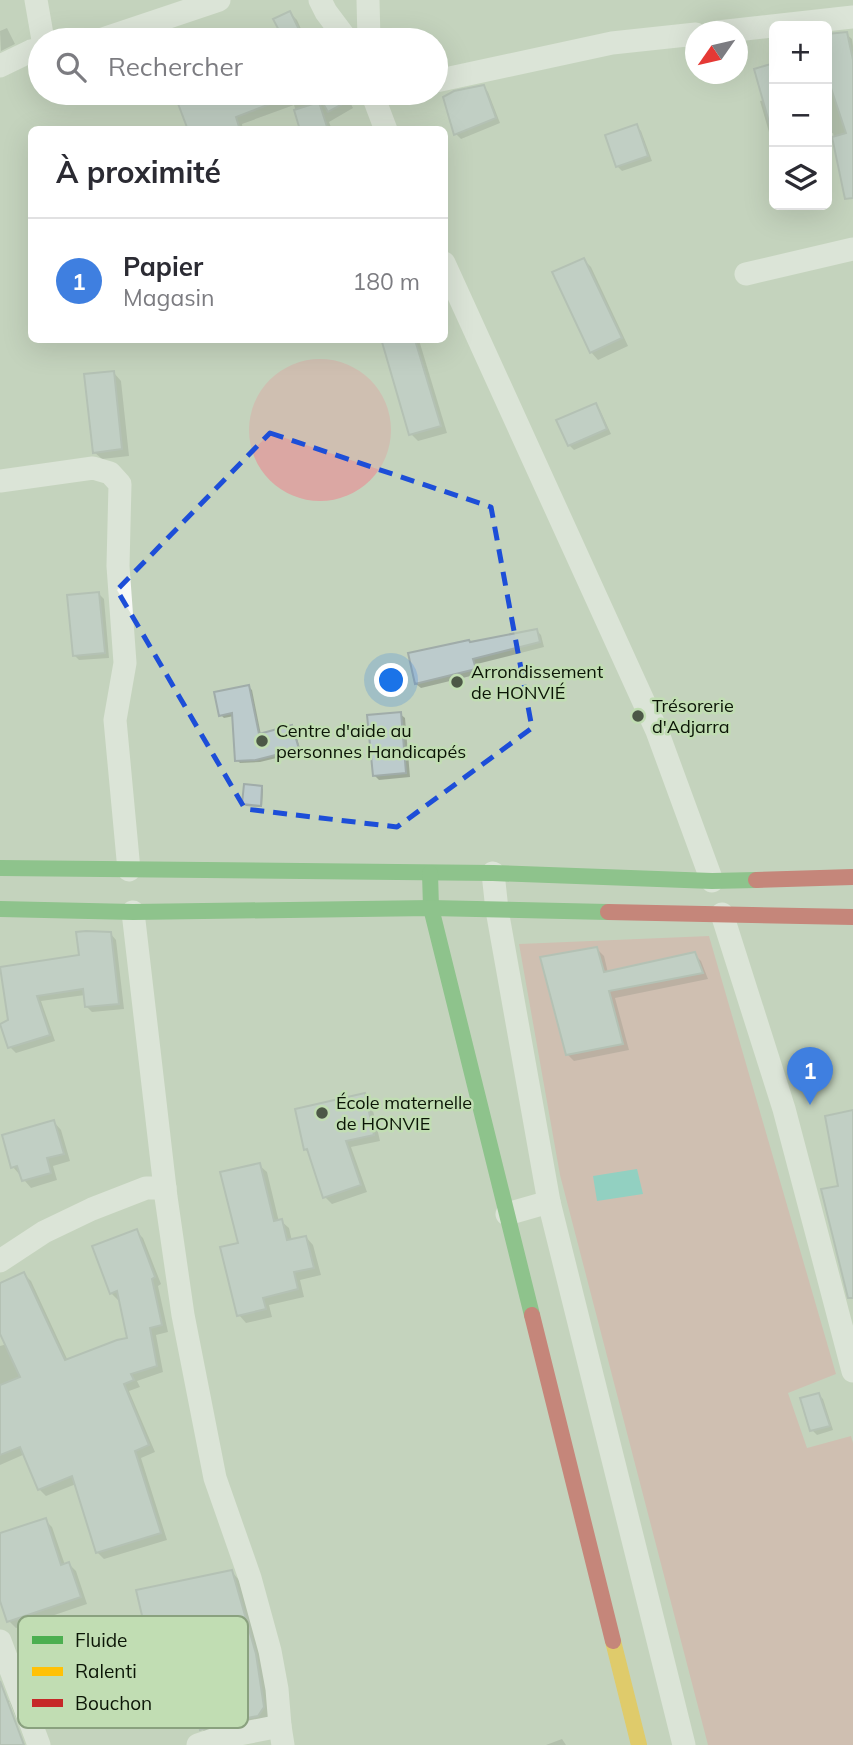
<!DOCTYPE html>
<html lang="fr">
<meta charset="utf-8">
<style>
body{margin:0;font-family:Mulish,sans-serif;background:#f7f7f7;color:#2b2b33}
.controls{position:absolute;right:21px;top:21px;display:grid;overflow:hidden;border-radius:10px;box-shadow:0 7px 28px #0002}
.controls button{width:63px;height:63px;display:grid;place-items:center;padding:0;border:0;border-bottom:2px solid #e1e1e2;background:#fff;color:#2b2b33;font:35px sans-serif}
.compass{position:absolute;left:685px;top:21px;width:63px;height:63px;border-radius:50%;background:#fff;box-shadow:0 7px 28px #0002;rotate:236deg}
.you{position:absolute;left:392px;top:681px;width:24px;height:24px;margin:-18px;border:5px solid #fff;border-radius:50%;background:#1a73e8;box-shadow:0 0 0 10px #1a73e833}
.badge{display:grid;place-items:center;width:46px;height:46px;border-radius:50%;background:#4c5846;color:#fff;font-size:23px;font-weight:700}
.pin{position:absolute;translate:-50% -58px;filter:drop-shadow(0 2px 4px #0008)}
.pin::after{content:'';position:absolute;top:37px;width:24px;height:21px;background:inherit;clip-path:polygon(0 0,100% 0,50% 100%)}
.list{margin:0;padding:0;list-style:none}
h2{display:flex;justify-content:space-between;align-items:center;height:91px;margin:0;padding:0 28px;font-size:30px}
h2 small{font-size:23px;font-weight:400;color:#7c7c81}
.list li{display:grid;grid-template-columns:46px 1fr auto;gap:21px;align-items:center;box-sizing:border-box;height:126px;padding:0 28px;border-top:2px solid #e1e1e2}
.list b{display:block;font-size:26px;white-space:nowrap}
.list p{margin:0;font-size:23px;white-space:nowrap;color:#7c7c81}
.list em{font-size:23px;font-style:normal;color:#7c7c81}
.icon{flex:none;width:38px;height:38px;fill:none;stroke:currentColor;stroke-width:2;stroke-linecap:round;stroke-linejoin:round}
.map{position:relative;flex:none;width:853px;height:1745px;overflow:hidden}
.search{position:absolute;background:#fff;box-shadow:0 7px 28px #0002;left:28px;top:28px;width:420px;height:77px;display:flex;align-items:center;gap:18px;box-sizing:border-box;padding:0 24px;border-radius:38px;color:#7c7c81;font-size:26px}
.panel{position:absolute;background:#fff;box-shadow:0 7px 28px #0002;left:28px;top:126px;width:420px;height:217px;border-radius:10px}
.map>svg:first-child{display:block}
.green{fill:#dba7a3}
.water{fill:#54cdc6}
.shadow{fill:#0003}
.building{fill:#bccbcc;stroke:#a0aca9;stroke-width:2}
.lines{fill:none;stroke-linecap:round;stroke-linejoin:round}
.street{stroke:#f6f8f5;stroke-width:23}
.fast{stroke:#4caf50;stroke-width:16}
.slow{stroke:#ffc107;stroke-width:16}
.jam{stroke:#c62828;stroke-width:16}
.marked{fill:none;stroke:#1d4ed8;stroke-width:5;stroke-dasharray:14 9;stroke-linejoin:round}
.poi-dot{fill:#4c5846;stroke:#c1ddb3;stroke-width:2.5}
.labels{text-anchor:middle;stroke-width:5;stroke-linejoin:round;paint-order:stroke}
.poi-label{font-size:18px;fill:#0b1506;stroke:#c1ddb3;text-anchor:start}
.key{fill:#c1ddb3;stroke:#8aa17f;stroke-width:2}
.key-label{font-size:19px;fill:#0b1506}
</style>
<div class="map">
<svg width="853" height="1745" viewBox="0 0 853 1745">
<rect width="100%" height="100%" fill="#c4d3bd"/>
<g class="green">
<circle cx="320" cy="430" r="71"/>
<polygon points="709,936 836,1374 788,1393 807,1448 851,1436 853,1443 853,1745 708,1745 560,1175 519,944"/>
</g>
<polygon class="water" points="637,1169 643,1194 597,1201 593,1176"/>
<g class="shadow">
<polygon points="290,13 297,20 306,40 286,40 276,20"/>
<polygon points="7,28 15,44 1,51 0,31"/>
<polygon points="846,34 852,39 853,46 853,197 846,192 833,133 827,134 827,36"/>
<polygon points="774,65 774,143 771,139 760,101 765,100 757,70"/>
<polygon points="483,87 488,92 500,123 461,139 456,134"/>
<polygon points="184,93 345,93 353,108 329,122 332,130 302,130 294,105 242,124 243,130 190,130 177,96"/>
<polygon points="636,126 641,131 652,161 622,171 617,166"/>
<polygon points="584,260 591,267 628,346 598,360 591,352"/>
<polygon points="392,340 419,340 447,433 418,441 411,434"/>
<polygon points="114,373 121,381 129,456 102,459 94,452"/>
<polygon points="595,405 600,410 611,434 574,450 569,445"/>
<polygon points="99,594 104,599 109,658 79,660 74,655"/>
<polygon points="537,631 541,635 544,647 477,664 479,674 421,688 416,684 471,644"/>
<polygon points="249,687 252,690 261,735 292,727 295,731 301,752 260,762 240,763 237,760 234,716 224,718 221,715"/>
<polygon points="400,714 405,718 410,777 379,780 374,775"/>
<polygon points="261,787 263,789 262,807 246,806 244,804"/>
<polygon points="110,933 116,940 124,1009 92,1012 86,1006 85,995 41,1001 55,1041 16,1053 10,1047 10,1022 2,969 81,957"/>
<polygon points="597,949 604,956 608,973 694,954 701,961 708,979 615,998 629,1050 574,1061 567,1054"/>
<polygon points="364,1095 371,1102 380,1141 351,1147 367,1192 332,1204 325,1197 311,1155 305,1149"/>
<polygon points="54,1122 61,1130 70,1161 53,1166 57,1180 31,1188 13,1167"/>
<polygon points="259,1165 267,1172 279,1222 281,1221 289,1228 292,1241 306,1237 313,1245 321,1275 300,1280 304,1297 269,1305 272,1317 246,1323 239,1315 240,1244"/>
<polygon points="136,1231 143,1238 161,1284 158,1286 168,1332 156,1335 163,1372 137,1381 140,1387 129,1391 155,1452 141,1458 167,1540 104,1559 97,1552 76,1484 46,1496 39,1489 25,1454 0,1465 0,1346 7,1344 0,1329 0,1285 24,1274 31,1281 68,1361 130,1339 120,1299 118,1300 111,1293"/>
<polygon points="819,1395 823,1399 833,1430 817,1435 812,1430"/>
<polygon points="45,1520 52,1527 65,1565 69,1564 76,1571 87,1604 16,1628 9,1621 0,1595 0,1535"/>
<polygon points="232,1572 239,1580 263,1663 271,1715 266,1723 209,1736 202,1729 181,1643 157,1648 150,1640"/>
<polygon points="5,1697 11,1703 27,1745 10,1702 6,1702 22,1745 0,1745 0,1699"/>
<polygon points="562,1739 566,1745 546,1745"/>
</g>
<g class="building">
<polygon points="290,11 304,40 284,40 273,19"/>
<polygon points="847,32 853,60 853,198 845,199 832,137 846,133 827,76 827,34"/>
<polygon points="774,63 774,121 769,122 754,69"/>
<polygon points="484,85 496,118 454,135 443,97 454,91"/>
<polygon points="174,93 296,93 296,94 236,117 240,130 188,130"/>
<polygon points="317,93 358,93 359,95 328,112"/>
<polygon points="319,102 328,130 300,130 294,110"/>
<polygon points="637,124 648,156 616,167 605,135"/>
<polygon points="584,258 622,338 590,353 552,272"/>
<polygon points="392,340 415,340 441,426 409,435 382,342"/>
<polygon points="114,371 122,449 93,453 84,374"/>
<polygon points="596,403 607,429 568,446 556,420"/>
<polygon points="99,592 105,653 73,656 67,595"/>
<polygon points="537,629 540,642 473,659 476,669 415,684 408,653 469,640 470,642"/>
<polygon points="249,685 259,734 292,725 299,749 256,760 235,761 232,713 219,716 214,692"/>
<polygon points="401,712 406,773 373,776 367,715"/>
<polygon points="244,784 262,786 261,806 242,804"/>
<polygon points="86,931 111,932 119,1004 85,1007 83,989 37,996 50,1035 8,1048 0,1024 8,1020 0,967 79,955 76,932"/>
<polygon points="597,947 604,972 695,952 703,973 609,991 623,1044 566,1055 540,957"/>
<polygon points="365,1093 374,1135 346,1141 361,1185 323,1198 307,1149 304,1150 295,1109"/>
<polygon points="853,1110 853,1298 848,1298 821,1189 838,1186 825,1116"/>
<polygon points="54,1120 64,1154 47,1158 51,1173 22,1181 17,1166 11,1168 2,1135"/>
<polygon points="260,1163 274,1221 282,1219 287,1240 306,1236 314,1268 294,1272 298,1289 263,1298 266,1309 237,1316 220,1247 238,1243 220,1172"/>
<polygon points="137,1229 155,1277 152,1279 162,1325 150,1328 157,1366 131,1374 134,1380 124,1384 149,1445 135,1451 161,1533 96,1553 72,1476 38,1490 20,1447 0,1455 0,1385 20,1377 0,1334 0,1283 24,1272 65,1360 117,1340 127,1338 117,1291 110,1294 92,1246"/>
<polygon points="819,1393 830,1426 810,1431 800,1398"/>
<polygon points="46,1518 61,1565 69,1562 81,1597 7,1622 0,1601 0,1533"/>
<polygon points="232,1570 256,1654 264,1707 258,1716 216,1724 200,1730 177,1635 148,1641 136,1590"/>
<polygon points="0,1681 24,1745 0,1745"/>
</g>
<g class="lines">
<g class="street">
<polyline points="36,0 43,40"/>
<polyline points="320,0 326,12 347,40"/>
<polyline points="368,0 369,40"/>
<polyline points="718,32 853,17"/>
<polyline points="100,40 219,0"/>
<polyline points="0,66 31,51 40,49"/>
<polyline points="436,81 612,43 696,34"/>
<polyline points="372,93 386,130"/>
<polyline points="444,263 657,731 712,881"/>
<polyline points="746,274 853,249"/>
<polyline points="0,481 93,468 110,473 120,484 118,566 125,663 115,720 129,870"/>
<polyline points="493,873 497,910 549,1202 684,1745"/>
<polyline points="133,912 166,1197 183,1315 215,1478 250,1578 270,1651 277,1689 280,1726 283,1745"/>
<polyline points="722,914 784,1109 853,1371"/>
<polyline points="507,1214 549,1202"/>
<polyline points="0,1261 44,1232 92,1209 146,1188 165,1188"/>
<polyline points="0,1641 39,1745"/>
<polyline points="198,1745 219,1738 280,1726"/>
</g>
<g class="fast">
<polyline points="0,868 493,873 712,881 756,880"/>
<polyline points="430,873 431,908 532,1315"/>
<polyline points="0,909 133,912 431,908 608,912"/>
</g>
<polyline class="slow" points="613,1641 639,1745"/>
<g class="jam">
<polyline points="756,880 853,877"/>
<polyline points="608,912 853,917"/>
<polyline points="532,1315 613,1641"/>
</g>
</g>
<path d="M0 0H853V1745H0ZM270,433l221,74 41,221 -135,99 -152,-18 -128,-219z" fill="#c4d3bd" fill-opacity=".55" fill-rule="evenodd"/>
<path class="marked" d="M270,433l221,74 41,221 -135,99 -152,-18 -128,-219z"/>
<g class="poi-dot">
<circle cx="457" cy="682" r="7"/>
<circle cx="638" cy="716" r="7"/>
<circle cx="262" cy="741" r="7"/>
<circle cx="322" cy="1113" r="7"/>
</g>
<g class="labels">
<g class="poi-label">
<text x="471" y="678">Arrondissement<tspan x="471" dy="21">de HONVIÉ</tspan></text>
<text x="652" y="712">Trésorerie<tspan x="652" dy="21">d'Adjarra</tspan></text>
<text x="276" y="737">Centre d'aide au<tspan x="276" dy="21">personnes Handicapés</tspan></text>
<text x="336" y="1109">École maternelle<tspan x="336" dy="21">de HONVIE</tspan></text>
</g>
</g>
<rect x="18" y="1616" width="230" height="112" rx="10" class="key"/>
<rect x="32" y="1636" width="31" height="8" fill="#4caf50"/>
<rect x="32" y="1667" width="31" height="9" fill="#ffc107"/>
<rect x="32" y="1699" width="31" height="8" fill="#c62828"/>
<g class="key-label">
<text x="75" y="1647">Fluide</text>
<text x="75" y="1678">Ralenti</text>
<text x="75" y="1710">Bouchon</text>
</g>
</svg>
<div class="controls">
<button>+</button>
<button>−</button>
<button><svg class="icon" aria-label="layers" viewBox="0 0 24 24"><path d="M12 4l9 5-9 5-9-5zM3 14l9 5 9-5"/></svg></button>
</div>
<svg class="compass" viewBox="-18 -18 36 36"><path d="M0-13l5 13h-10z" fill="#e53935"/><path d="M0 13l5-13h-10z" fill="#7c7c81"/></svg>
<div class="you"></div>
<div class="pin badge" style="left:810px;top:1105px;background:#3f7fe0">1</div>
<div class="search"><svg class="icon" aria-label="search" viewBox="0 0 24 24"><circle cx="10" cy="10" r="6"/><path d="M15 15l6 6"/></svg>Rechercher</div>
<section class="panel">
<h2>À proximité<small></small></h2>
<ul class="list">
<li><span class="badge" style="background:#3f7fe0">1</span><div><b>Papier</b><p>Magasin</p></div><em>180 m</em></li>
</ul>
</section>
</div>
